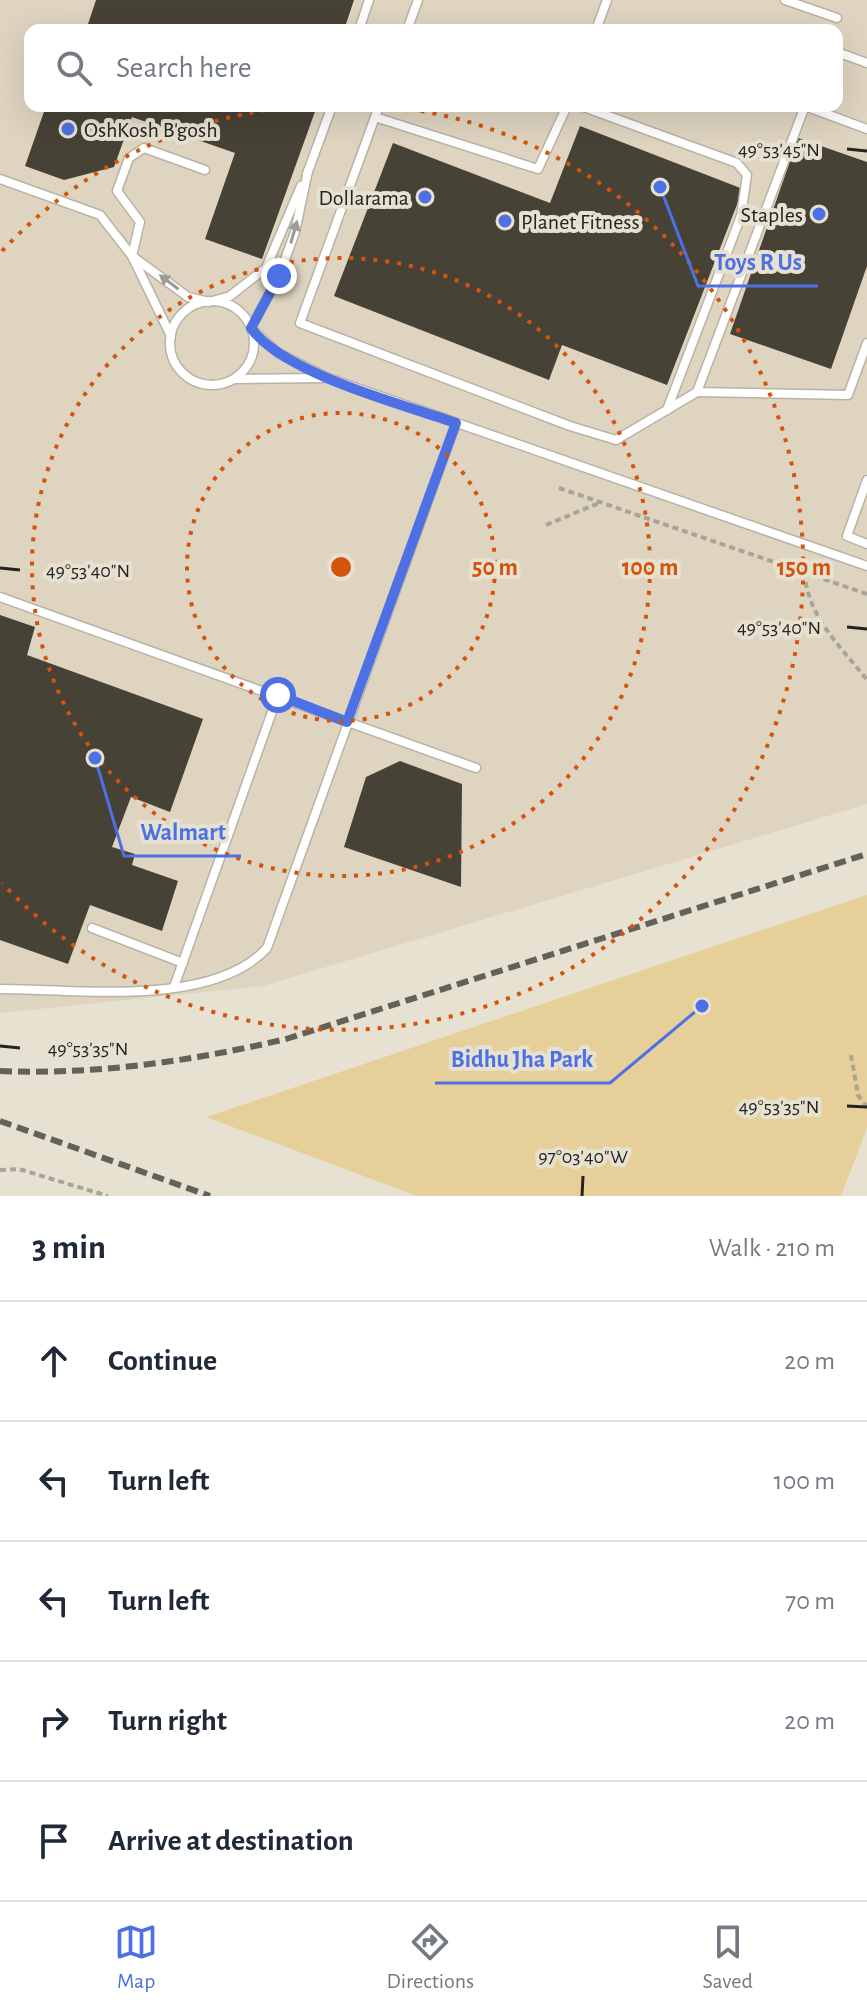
<!DOCTYPE html>
<meta charset="utf-8">
<style>
body{margin:0;font-family:"Alegreya Sans",sans-serif;background:#f2f2f3;color:#1f2937}
.stop{position:absolute;width:24px;height:24px;margin:-18px;border:6px solid #4d71e4;border-radius:50%;background:#fff}
.stop.end{background:#4d71e4;border-color:#fff;box-shadow:0 2px 8px #0008}
.list{margin:0;padding:0;list-style:none}
h2{display:flex;justify-content:space-between;align-items:center;height:104px;margin:0;padding:0 32px;font-size:34px}
h2 small{font-size:26px;font-weight:400;color:#747a83}
.list li{display:grid;grid-template-columns:52px 1fr auto;gap:24px;align-items:center;box-sizing:border-box;height:120px;padding:0 32px;border-top:2px solid #e0e1e3}
.list b{display:block;font-size:30px;white-space:nowrap}
.list em{font-size:26px;font-style:normal;color:#747a83}
.icon{flex:none;width:44px;height:44px;fill:none;stroke:currentColor;stroke-width:2;stroke-linecap:round;stroke-linejoin:round}
.map{position:relative;flex:none;width:867px;height:1196px;overflow:hidden}
.search{position:absolute;background:#fff;box-shadow:0 8px 32px #0002;left:24px;right:24px;top:24px;height:88px;display:flex;align-items:center;gap:20px;box-sizing:border-box;padding:0 28px;border-radius:16px;color:#747a83;font-size:30px}
.sheet{height:704px;background:#fff}
nav{display:flex;justify-content:space-around;align-items:center;box-sizing:border-box;height:112px;border-top:2px solid #e0e1e3;background:#fff;font-size:22px;color:#747a83}
nav a{display:grid;justify-items:center;gap:4px}
nav .on{color:#4d71e4}
.map>svg:first-child{display:block}
.built{fill:#ded4c0;fill-rule:evenodd}
.green{fill:#e6cf98}
.building{fill:#474236}
.lines{fill:none;stroke-linecap:round;stroke-linejoin:round}
.lane-casing{stroke:#b9b3a5;stroke-width:11}
.path{stroke:#a9a498;stroke-width:4;stroke-dasharray:6 4;stroke-linecap:butt}
.lane{stroke:#fff;stroke-width:8}
.rail{stroke:#646158;stroke-width:6;stroke-dasharray:12 6;stroke-linecap:butt}
.oneway{fill:#9d9c99}
.route{stroke:#4d71e4;stroke-width:10}
.ticks{fill:none;stroke:#25231d;stroke-width:3}
.ring{fill:none;stroke:#d4540e;stroke-width:4;stroke-dasharray:4 8}
.poi-dot{fill:#4d71e4;stroke:#e7e1d2;stroke-width:3}
.labels{text-anchor:middle;stroke-width:8;stroke-linejoin:round;paint-order:stroke}
.poi-label{font-size:22px;fill:#25231d;stroke:#e7e1d2;text-anchor:start}
.ticks-label{font-size:20px;text-anchor:middle;fill:#25231d;stroke:#e7e1d2;stroke-width:8;stroke-linejoin:round;paint-order:stroke}
.centre{fill:#d4540e;stroke:#e7e1d2;stroke-width:4}
.ring-label{font-size:24px;text-anchor:middle;font-weight:bold;fill:#d4540e;stroke:#e7e1d2;stroke-width:8;stroke-linejoin:round;paint-order:stroke}
.leader{fill:none;stroke:#4d71e4;stroke-width:3}
.callout-dot{fill:#4d71e4;stroke:#e7e1d2;stroke-width:3}
.callout-label{font-size:24px;text-anchor:middle;font-weight:bold;fill:#4d71e4;stroke:#e7e1d2;stroke-width:8;stroke-linejoin:round;paint-order:stroke}
</style>
<div class="map">
<svg width="867" height="1196" viewBox="0 0 867 1196">
<rect width="100%" height="100%" fill="#e7e1d2"/>
<path class="built" d="M0,0h867v804l-604,182 -263,27zM30,30h807v76h-807z"/>
<polygon class="green" points="867,895 867,1128 841,1196 417,1196 206,1117"/>
<g class="building">
<polygon points="96,0 354,0 344,30 86,30"/>
<polygon points="46,106 317,106 262,259 205,239 235,153 132,117 114,167 64,180 25,166"/>
<polygon points="580,126 743,189 667,385 562,345 549,380 334,296 393,143 550,203"/>
<polygon points="798,138 867,162 867,266 831,369 730,334"/>
<polygon points="0,615 35,627 27,655 203,719 170,812 131,797 112,847 135,854 132,865 178,881 162,931 90,905 68,964 0,940"/>
<polygon points="400,761 462,784 461,887 344,847 366,777"/>
</g>
<g class="lines">
<g class="lane-casing">
<g id="lane">
<polyline points="785,0 837,18"/>
<polyline points="359,30 369,0"/>
<polyline points="407,30 418,0"/>
<polyline points="596,30 607,0"/>
<polyline points="837,52 867,63"/>
<polyline points="379,106 300,323 570,426 616,440 697,392"/>
<polyline points="581,106 737,163 747,175 741,216 667,410"/>
<polyline points="375,117 538,169 567,106"/>
<polyline points="867,129 805,106 697,392 848,395 867,343"/>
<polyline points="308,171 295,232 279,276 251,328 278,353 328,378 867,566"/>
<polyline points="307,174 332,106"/>
<polyline points="0,179 100,215 132,256 171,336"/>
<polyline points="132,256 188,297 209,302 230,296 266,268 301,186"/>
<polyline points="132,256 140,222 117,191 129,158 144,148 205,170"/>
<circle cx="212" cy="343" r="42"/>
<polyline points="237,379 323,378"/>
<polyline points="867,480 847,536 867,544"/>
<polyline points="0,597 476,768"/>
<polyline points="92,928 183,963"/>
<polyline points="174,987 278,695"/>
<path d="M0,989c77,0 212,19 267,-41l189,-525"/>
</g>
</g>
<g class="path">
<polyline points="559,488 867,594"/>
<polyline points="546,525 599,503"/>
<path d="M804,572c5,47 35,72 63,108"/>
<polyline points="851,1055 858,1095 867,1107"/>
<polyline points="0,1170 19,1169 108,1196"/>
</g>
<use href="#lane" class="lane"/>
<g class="rail">
<path d="M0,1071c97,4 192,-10 286,-32l581,-185"/>
<polyline points="0,1121 210,1196"/>
</g>
</g>
<defs><path id="oneway-solid" d="M-6-.8H1V-3.2L6.5 0L1 3.2V.8H-6Z" transform="scale(2)"/></defs>
<g class="oneway">
<use href="#oneway-solid" transform="translate(294 232) rotate(-74)"/>
<use href="#oneway-solid" transform="translate(169 282) rotate(-143)"/>
</g>
<g class="lines">
<path class="route" d="M278,695l69,27 109,-299c-54,-19 -172,-49 -205,-95l28,-52"/>
</g>
<path class="ticks" d="M847,149l20,2M0,568l20,2M847,627l20,2M0,1046l20,2M847,1106l20,1M582,1196l1,-20"/>
<g class="ring">
<circle cx="341" cy="567" r="154"/>
<circle cx="341" cy="567" r="309"/>
<path d="M2 251A463 463 0 0 1 297 106M385 106A463 463 0 1 1 2 883"/>
</g>
<g class="poi-dot">
<circle cx="68" cy="129" r="8"/>
<circle cx="425" cy="197" r="8"/>
<circle cx="819" cy="214" r="8"/>
<circle cx="505" cy="221" r="8"/>
</g>
<g class="labels">
<g class="poi-label">
<text x="84" y="137">OshKosh B'gosh</text>
<text x="409" y="205" text-anchor="end">Dollarama</text>
<text x="803" y="222" text-anchor="end">Staples</text>
<text x="521" y="229">Planet Fitness</text>
</g>
</g>
<g class="ticks-label">
<text x="779" y="156">49°53'45"N</text>
<text x="88" y="577">49°53'40"N</text>
<text x="779" y="634">49°53'40"N</text>
<text x="88" y="1055">49°53'35"N</text>
<text x="779" y="1113">49°53'35"N</text>
<text x="583" y="1163">97°03'40"W</text>
</g>
<circle cx="341" cy="567" r="12" class="centre"/>
<g class="ring-label">
<text x="495" y="575">50 m</text>
<text x="650" y="575">100 m</text>
<text x="804" y="575">150 m</text>
</g>
<path class="leader" d="M660 187L698 286H818M95 758L124 856H241M702 1006L610 1083H435"/>
<g class="callout-dot">
<circle cx="660" cy="187" r="8"/>
<circle cx="95" cy="758" r="8"/>
<circle cx="702" cy="1006" r="8"/>
</g>
<g class="callout-label">
<text x="758" y="270">Toys R Us</text>
<text x="183" y="840">Walmart</text>
<text x="522" y="1067">Bidhu Jha Park</text>
</g>
</svg>
<div class="stop" style="left:278px;top:695px"></div>
<div class="stop end" style="left:279px;top:276px"></div>
<div class="search"><svg class="icon" aria-label="search" viewBox="0 0 24 24"><circle cx="10" cy="10" r="6"/><path d="M15 15l6 6"/></svg>Search here</div>
</div>
<section class="sheet">
<h2>3 min<small>Walk · 210 m</small></h2>
<ul class="list">
<li><svg class="icon" aria-label="ahead" viewBox="0 0 24 24"><path d="M12 20V5M6 11l6-6 6 6"/></svg><div><b>Continue</b></div><em>20 m</em></li>
<li><svg class="icon" aria-label="left" viewBox="0 0 24 24"><path d="M17 20v-9H6M10 6l-5 5 5 5"/></svg><div><b>Turn left</b></div><em>100 m</em></li>
<li><svg class="icon" aria-label="left" viewBox="0 0 24 24"><path d="M17 20v-9H6M10 6l-5 5 5 5"/></svg><div><b>Turn left</b></div><em>70 m</em></li>
<li><svg class="icon" aria-label="right" viewBox="0 0 24 24"><path d="M7 20v-9h11M14 6l5 5-5 5"/></svg><div><b>Turn right</b></div><em>20 m</em></li>
<li><svg class="icon" aria-label="arrive" viewBox="0 0 24 24"><path d="M6 21V4h12l-3 4 3 4H6"/></svg><div><b>Arrive at destination</b></div></li>
</ul>
</section>
<nav>
<a class="on"><svg class="icon" aria-label="map" viewBox="0 0 24 24"><path d="M3 6l6-2 6 2 6-2v14l-6 2-6-2-6 2zM9 4v14M15 6v14"/></svg>Map</a>
<a><svg class="icon" aria-label="directions" viewBox="0 0 24 24"><path d="M12 3l9 9-9 9-9-9zM9 14v-3h6M13 9l2 2-2 2"/></svg>Directions</a>
<a><svg class="icon" aria-label="saved" viewBox="0 0 24 24"><path d="M7 4h10v16l-5-4-5 4z"/></svg>Saved</a>
</nav>
